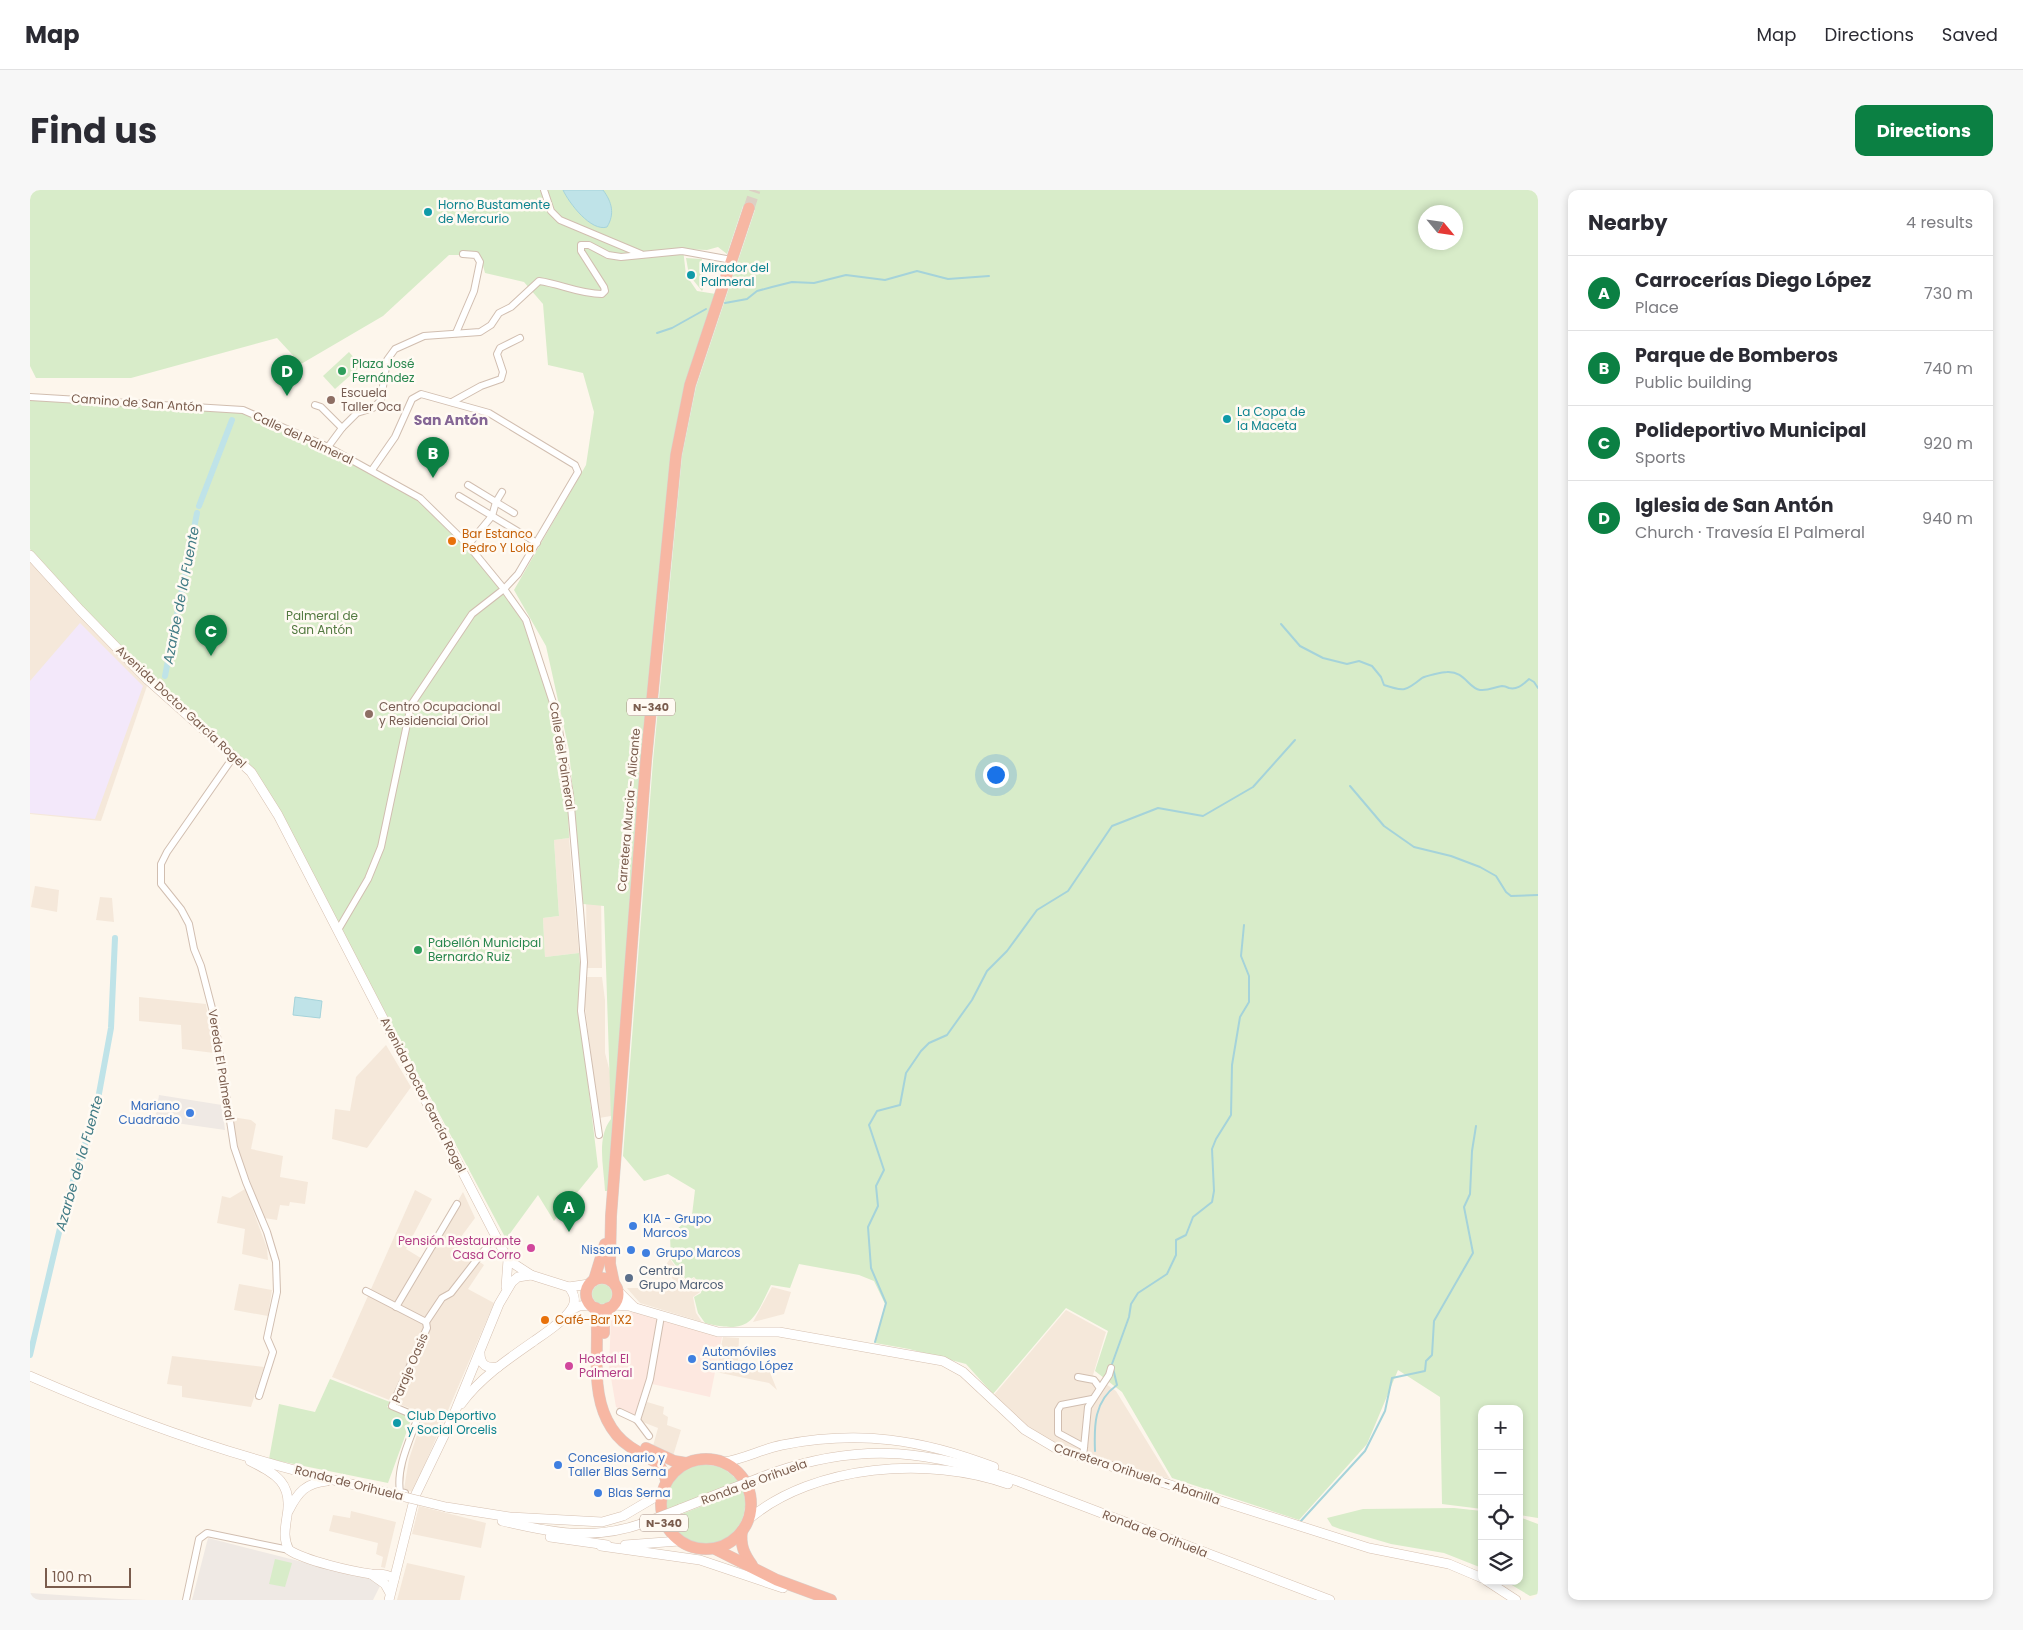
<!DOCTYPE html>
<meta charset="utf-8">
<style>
body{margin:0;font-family:Poppins,sans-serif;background:#f7f7f7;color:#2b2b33}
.controls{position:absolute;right:15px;bottom:15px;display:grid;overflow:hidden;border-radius:10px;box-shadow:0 2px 8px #0003}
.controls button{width:45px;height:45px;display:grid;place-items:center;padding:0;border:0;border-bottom:1px solid #e1e1e2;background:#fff;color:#2b2b33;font:25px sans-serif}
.compass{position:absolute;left:1388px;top:15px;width:45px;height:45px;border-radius:50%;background:#fff;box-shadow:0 2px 8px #0003;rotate:119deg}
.scale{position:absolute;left:15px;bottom:12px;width:86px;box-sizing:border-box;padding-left:5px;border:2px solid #7a5c4d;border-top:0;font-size:14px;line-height:18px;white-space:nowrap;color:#7a5c4d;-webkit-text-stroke:4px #fffaf3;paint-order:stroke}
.you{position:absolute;left:965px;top:584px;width:18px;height:18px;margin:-12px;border:4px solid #fff;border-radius:50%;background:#1a73e8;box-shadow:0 0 0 8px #1a73e833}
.badge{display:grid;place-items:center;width:32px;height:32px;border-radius:50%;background:#0b8043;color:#fff;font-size:16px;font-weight:700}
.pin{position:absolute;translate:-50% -41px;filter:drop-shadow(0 1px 2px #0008)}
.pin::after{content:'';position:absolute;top:26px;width:18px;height:15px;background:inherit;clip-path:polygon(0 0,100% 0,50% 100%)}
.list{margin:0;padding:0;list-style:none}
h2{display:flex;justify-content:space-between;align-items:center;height:65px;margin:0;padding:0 20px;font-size:21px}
h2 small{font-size:16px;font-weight:400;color:#7c7c81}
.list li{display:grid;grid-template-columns:32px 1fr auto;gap:15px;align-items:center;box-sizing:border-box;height:75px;padding:0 20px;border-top:1px solid #e1e1e2}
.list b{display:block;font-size:19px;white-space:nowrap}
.list p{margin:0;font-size:16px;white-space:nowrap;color:#7c7c81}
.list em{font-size:16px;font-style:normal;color:#7c7c81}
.icon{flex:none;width:28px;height:28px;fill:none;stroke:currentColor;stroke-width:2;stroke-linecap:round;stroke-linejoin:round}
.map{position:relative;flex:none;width:1508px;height:1410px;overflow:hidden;border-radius:10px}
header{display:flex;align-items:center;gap:30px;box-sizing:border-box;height:70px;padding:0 25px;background:#fff;border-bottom:1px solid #e1e1e2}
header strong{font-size:24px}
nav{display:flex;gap:28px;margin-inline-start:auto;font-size:18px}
.intro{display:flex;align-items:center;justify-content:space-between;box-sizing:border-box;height:120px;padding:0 30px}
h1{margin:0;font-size:35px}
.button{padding:12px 22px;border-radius:10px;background:#0b8043;color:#fff;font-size:18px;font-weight:700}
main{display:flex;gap:30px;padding:0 30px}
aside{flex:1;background:#fff;border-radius:10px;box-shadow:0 2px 8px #0003}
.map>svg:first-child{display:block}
.residential{fill:#f5e8da}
.commercial{fill:#fde8e0}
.industrial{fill:#efe9e4}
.education{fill:#f3e8fa}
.green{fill:#d8ecc9;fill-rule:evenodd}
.water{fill:#bfe3e8;stroke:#a5d3da}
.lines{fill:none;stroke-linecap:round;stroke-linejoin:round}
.stream{stroke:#a5d3da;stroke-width:2}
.canal{stroke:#bfe3e8;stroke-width:6}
.highway-tunnel{stroke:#dcd0c4;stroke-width:11;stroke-dasharray:11 5.5;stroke-linecap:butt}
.street-casing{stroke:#d1beb0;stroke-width:8}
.secondary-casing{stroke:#d6c0b0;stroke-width:10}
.highway-casing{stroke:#dad1cd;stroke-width:12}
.street{stroke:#fff;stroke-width:6}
.secondary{stroke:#fff;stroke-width:9}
.highway{stroke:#f7b7a3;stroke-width:11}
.secondary-bridge-casing{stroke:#d6c0b0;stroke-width:10;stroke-linecap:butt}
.secondary-bridge{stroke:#fff;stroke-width:9}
.culture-dot{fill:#0f9aa8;stroke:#fffaf3;stroke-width:2}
.leisure-dot{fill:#2e9e5b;stroke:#fffaf3;stroke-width:2}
.education-dot{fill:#8d6e63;stroke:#fffaf3;stroke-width:2}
.food-dot{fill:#e8710a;stroke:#fffaf3;stroke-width:2}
.shop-dot{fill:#3f7fe0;stroke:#fffaf3;stroke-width:2}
.hotel-dot{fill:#d1479c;stroke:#fffaf3;stroke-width:2}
.service-dot{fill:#5c6f8a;stroke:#fffaf3;stroke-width:2}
.labels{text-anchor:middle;stroke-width:5;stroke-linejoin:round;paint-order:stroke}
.shield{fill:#fffaf3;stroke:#a28b7f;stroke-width:1}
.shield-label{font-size:11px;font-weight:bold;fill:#7a5c4d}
.culture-label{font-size:12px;fill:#0d838f;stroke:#fffaf3;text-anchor:start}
.leisure-label{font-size:12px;fill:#27864d;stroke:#fffaf3;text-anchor:start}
.education-label{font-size:12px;fill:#785e54;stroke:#fffaf3;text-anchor:start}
.street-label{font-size:12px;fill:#7a5c4d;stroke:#fffaf3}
.food-label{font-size:12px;fill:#c56008;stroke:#fffaf3;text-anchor:start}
.park-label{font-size:12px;fill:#537a41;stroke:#fffaf3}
.shop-label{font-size:12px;fill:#366cbe;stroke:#fffaf3;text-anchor:start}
.hotel-label{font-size:12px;fill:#b23c85;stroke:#fffaf3;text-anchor:end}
.service-label{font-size:12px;fill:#4e5e75;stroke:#fffaf3;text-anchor:start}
.neighbourhood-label{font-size:14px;font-weight:bold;fill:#846695;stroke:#fffaf3}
.water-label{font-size:14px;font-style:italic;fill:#437c86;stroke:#fffaf3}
</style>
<header>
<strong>Map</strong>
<nav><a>Map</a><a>Directions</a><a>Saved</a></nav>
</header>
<div class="intro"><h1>Find us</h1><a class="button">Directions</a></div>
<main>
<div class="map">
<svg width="1508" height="1410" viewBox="0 0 1508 1410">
<rect width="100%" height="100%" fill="#fdf6ec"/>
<g class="residential">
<polygon points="0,370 117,496 71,631 0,624"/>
<polygon points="539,648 549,763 515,767 513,728 529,726 524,650"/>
<polygon points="5,696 29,700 27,722 1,717"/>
<polygon points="556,705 571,706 572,778 557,778"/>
<polygon points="70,707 82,708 84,732 66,730"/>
<polygon points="555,787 572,787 575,810 575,863 581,886 581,926 569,928 554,809"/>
<polygon points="109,807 176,814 184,863 152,859 151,835 109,831"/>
<polygon points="356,855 381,897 337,958 302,949 305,919 320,921 326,887"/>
<polygon points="202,927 221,930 226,934 221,959 253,966 250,987 278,992 275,1014 260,1012 259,1016 250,1015 247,1030 234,1028 209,963"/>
<polygon points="215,999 237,1058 238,1070 212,1064 215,1039 187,1033 192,1006 200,1008"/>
<polygon points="385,1000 402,1009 376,1059 394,1070 433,1002 445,1028 425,1055 454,1075 438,1099 464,1113 383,1302 374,1299 379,1269 394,1224 302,1187"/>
<polygon points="640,1069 657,1093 664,1088 670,1096 670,1102 663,1107 666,1123 672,1132 610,1113 597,1098 648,1098 635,1076"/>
<polygon points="209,1094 242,1100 238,1126 204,1120"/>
<polygon points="742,1097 761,1102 754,1124 723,1132"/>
<polygon points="1036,1120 1076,1142 1063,1185 1086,1201 1140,1289 1036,1259 1013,1247 988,1229 963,1206"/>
<polygon points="693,1147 709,1148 708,1170 737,1175 747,1200 739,1193 686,1182"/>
<polygon points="142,1166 234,1177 221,1217 152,1207 152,1196 137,1194"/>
<polygon points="617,1212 634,1217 633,1224 638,1227 637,1235 651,1240 643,1266 623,1256 628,1238 610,1231"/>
<polygon points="389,1316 456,1333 451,1358 382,1344"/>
<polygon points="321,1321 366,1332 355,1378 351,1377 353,1367 346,1364 348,1353 299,1341 303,1325 320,1328"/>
<polygon points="377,1373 435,1386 430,1410 367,1410"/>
</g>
<polygon class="commercial" points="605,1122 692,1147 680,1207 622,1194 607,1227 586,1217 579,1176 581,1129 591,1123"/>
<g class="industrial">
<polygon points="129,905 192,915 195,940 125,930"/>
<polygon points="178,1348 352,1392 343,1410 162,1410"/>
<polygon points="0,1403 89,1409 117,1410 0,1410"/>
</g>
<polygon class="education" points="50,433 113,496 65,629 0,623 0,491"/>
<g class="green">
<path d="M0,0h1508v1328l-19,-3v-106h-37v100l-40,-5 -2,-107 -42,-27 -31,74 -68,76 -127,-42 -50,-86 -27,-21 13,-40 -42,-23 -73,86 -27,-30 -57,-15 -34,-6 10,-39 -11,-23 -15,-6 -60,-11 -9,24 -19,-3c-18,37 -21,49 -66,38l-7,-10 -4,-16 7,-4 1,-7 -8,-9 -7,4 -16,-22 -1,-23 22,-21 3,-25 -27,-16 -24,7 -21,-25 30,-395 29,-305 14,-69 59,-177 -12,-4 -16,48 -9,-7 -11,3 -24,-1 3,26 11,16 19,3 -30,89 -77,808h-4c-1,-24 -9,-53 6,-72l-7,-213 -21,-2 -14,-154 -23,-104 -32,-56 72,-125 8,-53 -11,-39 -35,-8 -5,-61 -19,-22 -39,-9 -5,-18h-31l-66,61 -82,48 -24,-26 -146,40h-95l-6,-12zM1396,22h30v30h-30z"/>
<polygon points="656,68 672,69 672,81 676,93 672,101 659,85"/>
<polygon points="319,162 331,176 305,199 293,186"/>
<polygon points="0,209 211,222 317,269 388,311 445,367 493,429 524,523 538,613 539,648 524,650 529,726 513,728 515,767 549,763 551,785 549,819 568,977 524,1031 508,1005 476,1049 250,625 221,577 129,496 54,423 0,359"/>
<circle cx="572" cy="1104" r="10"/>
<polygon points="300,1189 360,1212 357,1217 382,1227 358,1293 239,1269 249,1214 285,1222"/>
<path d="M671,1274l21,3 17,14 -73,29c-2,-24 13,-42 35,-46z"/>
<path d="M713,1300c15,51 -55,77 -74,29z"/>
<polygon points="1424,1318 1452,1321 1452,1378 1414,1363 1361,1354 1310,1339 1302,1336 1297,1328 1333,1319"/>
<polygon points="1489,1327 1508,1334 1508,1404 1500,1406 1475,1391 1489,1391"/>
<polygon points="245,1369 262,1373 255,1397 239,1394"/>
</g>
<g class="water">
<path d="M533,0h40c9,12 12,24 4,37 -16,5 -38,-24 -44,-37z"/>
<polygon points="265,807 292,811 290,828 263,825"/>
</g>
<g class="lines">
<g class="stream">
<polyline points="695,113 717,109 727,101 742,97 762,92 784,93 816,85 855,90 887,81 918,89 959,86"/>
<polyline points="627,143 642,138 676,119"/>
<path d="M1251,434l19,22 23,12 24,6 12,-3 13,5 9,11 3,8c20,7 22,6 38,-7 3,-2 21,-6 25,-6 18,-1 21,16 33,18 9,1 14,-3 22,-4 2,0 5,1 7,2 9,2 14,-4 20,-9l5,3 4,6"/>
<polyline points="1320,596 1354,636 1384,657 1421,666 1450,677 1466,686 1476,702 1481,706 1508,705"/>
<polyline points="845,1152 856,1113 841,1078 838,1037 848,1016 846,996 854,980 839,935 847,921 870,915 876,883 891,861 899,853 917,845 942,810 957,781 977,761 1007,720 1038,701 1082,636 1128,618 1173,626 1223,597 1265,550"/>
<path d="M1065,1261c-1,-25 -1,-50 22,-66l-5,-21 17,-47 2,-13 7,-11 29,-19 9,-19v-15l10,-5 7,-18 19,-15 2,-11 -2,-42 4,-10 15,-24 1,-50 8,-48 9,-15v-26l-8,-20 3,-31"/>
<polyline points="1270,1332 1335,1261 1355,1221 1362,1188 1395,1181 1396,1171 1402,1165 1404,1131 1443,1063 1434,1017 1440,1004 1442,961 1446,936"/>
</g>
<g class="canal">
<polyline points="169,316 202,230"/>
<polyline points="135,486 167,323"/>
<polyline points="0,1165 36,1013 66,920 81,838 85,748"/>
</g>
<polyline class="highway-tunnel" points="719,18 725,0"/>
<g class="street-casing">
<g id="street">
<polyline points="514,0 521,21 530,30 611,64"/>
<polyline points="426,143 444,101 450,72 446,65 433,64"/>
<polyline points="0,207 213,220 298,257 390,308 438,355 474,399 496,430 526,522 540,605 550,720 554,772 551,821 569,945"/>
<polyline points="422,212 451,196 471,189 473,182 467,164 470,158 490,148"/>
<polyline points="285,215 291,217 312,238"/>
<path d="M298,257l14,-19 15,-15 16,-5 8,-8 6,-40 8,-11 29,-13 56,-4 11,-7 8,-12 12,-6 28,-26c22,3 40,13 63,13l3,-3 -1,-4 -23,-36v-6h8l19,10 13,2 61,-6 50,9"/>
<polyline points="438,295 484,323"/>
<polyline points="429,306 507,353"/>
<polyline points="438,355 462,326 466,312 472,302"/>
<polyline points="204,566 137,662 131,674 131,694 151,719 159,734 164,759 171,776 184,826 204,957 216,992 237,1042 246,1072 247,1102 237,1148 243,1162 229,1206"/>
<polyline points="308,740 338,689 351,657 381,515 442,424 474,399 488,384 548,282 545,275 459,223 391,204 382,209 365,247 342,280"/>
<polyline points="336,1101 396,1132"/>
<polyline points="366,1117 427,1014"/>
<polyline points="1048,1187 1064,1190 1069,1197"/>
<polyline points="590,1222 607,1230 619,1246"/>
<polyline points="607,1230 620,1189 631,1126"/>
<polyline points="1054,1257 1028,1243 1028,1220 1031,1215 1062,1209"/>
<polyline points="1053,1268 1058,1217 1079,1185 1081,1178"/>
<path d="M375,1303l-5,-1c-4,-25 10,-52 18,-75l-26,-11 35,-78 -1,-6 16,-24 9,-5 45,-58"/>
<polyline points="156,1410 169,1349 177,1343 259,1360"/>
</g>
</g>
<g class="secondary-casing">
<g id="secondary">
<polyline points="0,365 50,420 118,490 221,582 248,625 478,1070 501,1085"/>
<polyline points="476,1097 478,1070"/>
<polyline points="587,1100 604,1117"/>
<polyline points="583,1115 599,1116 688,1142 749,1142 913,1171 933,1182 995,1240 1027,1259 1339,1358 1419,1374 1452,1388"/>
<polyline points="541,1120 549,1116 561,1115"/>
<path d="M450,1163c0,12 7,16 18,14"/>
<path d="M0,1186c105,46 213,84 325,109"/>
<path d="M431,1214c19,-26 47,-45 73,-63 13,-9 27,-18 36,-30 7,-9 5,-16 -1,-24"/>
<path d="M220,1271c26,13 43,22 37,55 -2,13 -4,23 2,34 17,11 62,21 82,24 9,1 16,-1 23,5"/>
<path d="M694,1272c20,-3 38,-13 58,-17 77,-15 139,-6 212,22"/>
<path d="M745,1282c90,-31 157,-21 245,10l310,118"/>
<polyline points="416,1317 480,1327 572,1332 593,1326 632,1303"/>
<polyline points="650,1319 698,1300"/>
<path d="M259,1320c9,-18 17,-27 38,-29"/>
<path d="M719,1329c65,-55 181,-63 259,-35"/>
<path d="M472,1331c51,12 91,20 142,2"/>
<polyline points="520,1347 577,1355"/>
<polyline points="595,1355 649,1351"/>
<polyline points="571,1356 670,1370 753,1398"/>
<polyline points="341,1384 355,1394 360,1403"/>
<polyline points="1457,1391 1486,1410"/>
<polyline points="359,1410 385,1306 422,1229 469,1114 482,1092 488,1087 501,1085 539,1097 559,1094"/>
</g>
</g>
<g class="highway-casing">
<g id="highway">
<circle cx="572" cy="1104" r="16"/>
<polyline points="564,1090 575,1054"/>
<polyline points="584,1093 580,1074 581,1026 616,571 646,265 660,195 719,18"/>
<path d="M566,1118c4,36 -6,78 11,112 5,10 13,20 22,26 15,11 34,14 37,35"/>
<polyline points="574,1143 574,1130 578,1118"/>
<polyline points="616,1258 644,1271 656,1273"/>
<circle cx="676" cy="1314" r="45"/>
<path d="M712,1341c-2,14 2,23 10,34"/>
<polyline points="685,1359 747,1390 801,1410"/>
</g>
</g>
<use href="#street" class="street"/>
<use href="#secondary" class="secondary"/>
<use href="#highway" class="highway"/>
<g class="secondary-bridge-casing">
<g id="secondary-bridge">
<polyline points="325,1295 416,1317"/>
<polyline points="698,1300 745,1282"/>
<polyline points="614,1333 650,1319"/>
</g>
</g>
<use href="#secondary-bridge" class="secondary-bridge"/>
</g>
<g class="culture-dot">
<circle cx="398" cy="22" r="5"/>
<circle cx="661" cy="85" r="5"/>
<circle cx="1197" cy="229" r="5"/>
<circle cx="367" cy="1233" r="5"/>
</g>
<g class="leisure-dot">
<circle cx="312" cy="181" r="5"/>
<circle cx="388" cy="760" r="5"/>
</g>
<g class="education-dot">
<circle cx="301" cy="210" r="5"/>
<circle cx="339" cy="524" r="5"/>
</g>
<g class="food-dot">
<circle cx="422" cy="351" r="5"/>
<circle cx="515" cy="1130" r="5"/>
</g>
<g class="shop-dot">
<circle cx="160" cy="923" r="5"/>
<circle cx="603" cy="1036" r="5"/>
<circle cx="601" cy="1060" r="5"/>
<circle cx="616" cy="1063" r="5"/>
<circle cx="662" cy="1169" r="5"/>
<circle cx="528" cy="1275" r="5"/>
<circle cx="568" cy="1303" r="5"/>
</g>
<g class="hotel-dot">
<circle cx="501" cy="1058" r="5"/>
<circle cx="539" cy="1176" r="5"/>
</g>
<circle class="service-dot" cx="599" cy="1088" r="5"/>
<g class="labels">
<g class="shield">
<rect x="597" y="508.5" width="48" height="17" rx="4"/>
<rect x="610" y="1324.5" width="48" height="17" rx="4"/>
</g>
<g class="shield-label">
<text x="621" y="521">N-340</text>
<text x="634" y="1337">N-340</text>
</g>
<g class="culture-label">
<text x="408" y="19">Horno Bustamente<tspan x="408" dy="14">de Mercurio</tspan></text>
<text x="671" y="82">Mirador del<tspan x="671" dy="14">Palmeral</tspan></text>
<text x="1207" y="226">La Copa de<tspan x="1207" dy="14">la Maceta</tspan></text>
<text x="377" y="1230">Club Deportivo<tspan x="377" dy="14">y Social Orcelis</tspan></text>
</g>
<g class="leisure-label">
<text x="322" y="178">Plaza José<tspan x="322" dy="14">Fernández</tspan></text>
<text x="398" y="757">Pabellón Municipal<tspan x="398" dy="14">Bernardo Ruiz</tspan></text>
</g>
<g class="education-label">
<text x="311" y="207">Escuela<tspan x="311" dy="14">Taller Oca</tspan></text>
<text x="349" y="521">Centro Ocupacional<tspan x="349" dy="14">y Residencial Oriol</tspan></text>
</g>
<g class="street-label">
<text transform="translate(107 213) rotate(4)" y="4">Camino de San Antón</text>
<text transform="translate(273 248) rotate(25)" y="4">Calle del Palmeral</text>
<text transform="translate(151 517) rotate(43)" y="4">Avenida Doctor García Rogel</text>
<text transform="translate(532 566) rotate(81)" y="4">Calle del Palmeral</text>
<text transform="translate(599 620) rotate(-85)" y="4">Carretera Murcia - Alicante</text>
<text transform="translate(191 875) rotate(81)" y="4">Vereda El Palmeral</text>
<text transform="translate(393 905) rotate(63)" y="4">Avenida Doctor García Rogel</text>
<text transform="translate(380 1178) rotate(-67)" y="4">Paraje Oasis</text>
<text transform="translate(1107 1284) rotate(18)" y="4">Carretera Orihuela - Abanilla</text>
<text transform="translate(724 1292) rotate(-20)" y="4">Ronda de Orihuela</text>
<text transform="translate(319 1293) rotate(14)" y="4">Ronda de Orihuela</text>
<text transform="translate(1125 1344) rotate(21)" y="4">Ronda de Orihuela</text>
</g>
<g class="food-label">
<text x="432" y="348">Bar Estanco<tspan x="432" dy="14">Pedro Y Lola</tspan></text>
<text x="525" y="1134">Café-Bar 1X2</text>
</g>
<g class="park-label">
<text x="292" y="430">Palmeral de<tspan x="292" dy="14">San Antón</tspan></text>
</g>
<g class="shop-label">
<text x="150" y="920" text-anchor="end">Mariano<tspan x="150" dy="14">Cuadrado</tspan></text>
<text x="613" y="1033">KIA - Grupo<tspan x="613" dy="14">Marcos</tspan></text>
<text x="591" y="1064" text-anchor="end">Nissan</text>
<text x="626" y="1067">Grupo Marcos</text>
<text x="672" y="1166">Automóviles<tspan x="672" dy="14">Santiago López</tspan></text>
<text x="538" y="1272">Concesionario y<tspan x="538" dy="14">Taller Blas Serna</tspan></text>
<text x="578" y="1307">Blas Serna</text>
</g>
<g class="hotel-label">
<text x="491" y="1055">Pensión Restaurante<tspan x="491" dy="14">Casa Corro</tspan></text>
<text x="549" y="1173" text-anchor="start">Hostal El<tspan x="549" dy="14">Palmeral</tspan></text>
</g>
<g class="service-label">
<text x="609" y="1085">Central<tspan x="609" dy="14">Grupo Marcos</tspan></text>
</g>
<g class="neighbourhood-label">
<text x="421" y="235">San Antón</text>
</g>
<g class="water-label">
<text transform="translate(151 405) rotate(-79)" y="5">Azarbe de la Fuente</text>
<text transform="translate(49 973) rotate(-74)" y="5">Azarbe de la Fuente</text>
</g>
</g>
</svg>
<div class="controls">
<button>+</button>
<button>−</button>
<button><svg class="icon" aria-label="locate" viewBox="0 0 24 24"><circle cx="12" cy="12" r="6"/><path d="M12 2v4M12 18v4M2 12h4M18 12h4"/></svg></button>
<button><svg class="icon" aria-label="layers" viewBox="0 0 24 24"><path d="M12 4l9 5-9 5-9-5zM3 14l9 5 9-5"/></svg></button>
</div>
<svg class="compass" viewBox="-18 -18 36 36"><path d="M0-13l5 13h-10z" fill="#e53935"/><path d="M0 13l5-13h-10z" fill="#7c7c81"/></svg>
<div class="scale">100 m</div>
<div class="you"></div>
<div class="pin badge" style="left:539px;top:1042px">A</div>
<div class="pin badge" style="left:403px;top:288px">B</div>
<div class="pin badge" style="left:181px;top:466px">C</div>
<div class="pin badge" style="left:257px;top:206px">D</div>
</div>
<aside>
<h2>Nearby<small>4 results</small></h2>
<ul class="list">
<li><span class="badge">A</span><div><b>Carrocerías Diego López</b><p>Place</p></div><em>730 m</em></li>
<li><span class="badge">B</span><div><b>Parque de Bomberos</b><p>Public building</p></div><em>740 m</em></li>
<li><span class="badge">C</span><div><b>Polideportivo Municipal</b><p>Sports</p></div><em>920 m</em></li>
<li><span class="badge">D</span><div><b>Iglesia de San Antón</b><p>Church · Travesía El Palmeral</p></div><em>940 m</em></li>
</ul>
</aside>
</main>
